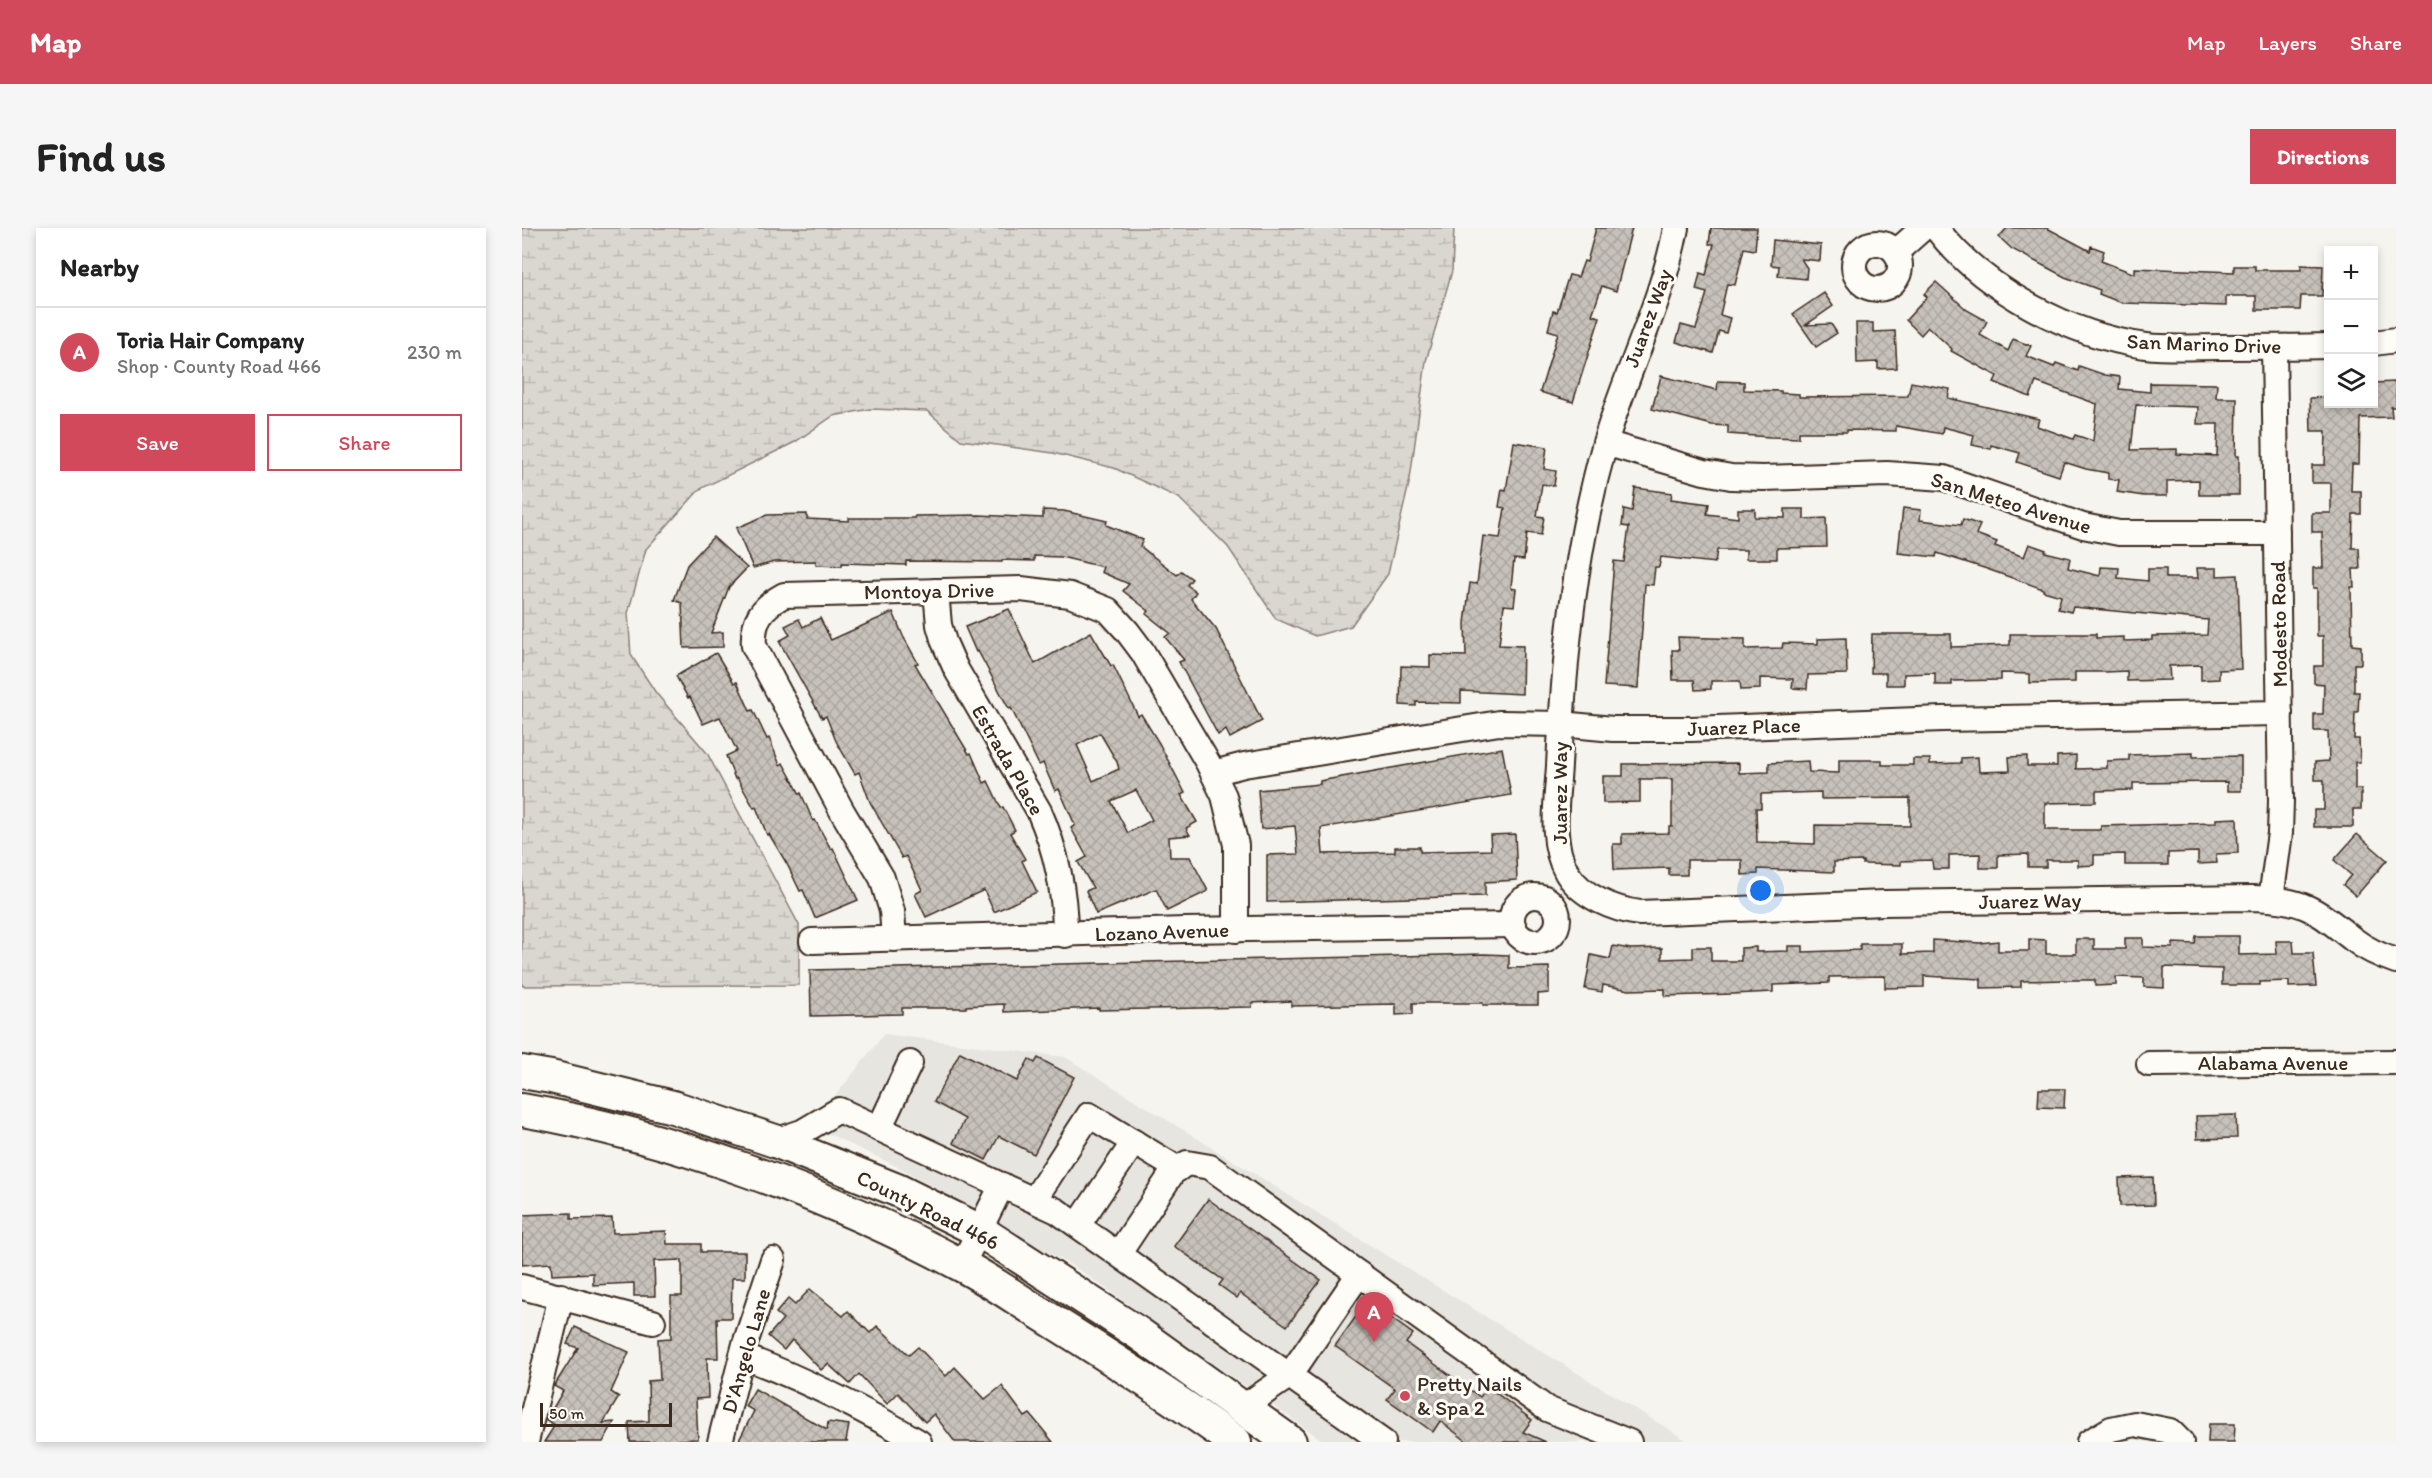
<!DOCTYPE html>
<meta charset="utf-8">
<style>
body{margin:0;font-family:Itim,sans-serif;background:#f6f6f6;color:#222}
.controls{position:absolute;right:18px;top:18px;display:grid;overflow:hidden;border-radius:0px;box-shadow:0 3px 9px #0003}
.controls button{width:54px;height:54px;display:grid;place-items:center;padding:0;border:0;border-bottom:2px solid #e0e0e0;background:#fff;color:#222;font:30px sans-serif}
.scale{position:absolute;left:18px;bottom:15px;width:132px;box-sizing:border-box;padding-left:6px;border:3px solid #3b2a1e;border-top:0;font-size:16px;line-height:21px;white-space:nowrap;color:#3b2a1e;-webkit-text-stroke:4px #fdfcf7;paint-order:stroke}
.you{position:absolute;left:1239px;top:663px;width:21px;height:21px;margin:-15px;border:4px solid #fff;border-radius:50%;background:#1a73e8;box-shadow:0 0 0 9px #1a73e833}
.badge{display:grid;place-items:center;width:39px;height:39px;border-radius:50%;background:#d1495b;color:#fff;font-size:20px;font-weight:700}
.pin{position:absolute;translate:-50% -50px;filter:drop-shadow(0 2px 3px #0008)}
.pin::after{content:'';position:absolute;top:32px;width:21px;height:18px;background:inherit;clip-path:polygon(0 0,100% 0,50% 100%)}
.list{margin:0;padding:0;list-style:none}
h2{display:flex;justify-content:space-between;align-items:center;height:78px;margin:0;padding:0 24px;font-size:26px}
h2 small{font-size:20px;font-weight:400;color:#767676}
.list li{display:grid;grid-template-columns:39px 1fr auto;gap:18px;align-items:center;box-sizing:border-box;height:90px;padding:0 24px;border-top:2px solid #e0e0e0}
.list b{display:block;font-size:22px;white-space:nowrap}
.list p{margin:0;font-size:20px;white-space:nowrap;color:#767676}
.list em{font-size:20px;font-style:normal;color:#767676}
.actions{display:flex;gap:12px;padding:18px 24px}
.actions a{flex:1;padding:14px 0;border:2px solid #d1495b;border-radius:0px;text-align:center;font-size:21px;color:#d1495b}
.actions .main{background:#d1495b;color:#fff}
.icon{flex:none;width:33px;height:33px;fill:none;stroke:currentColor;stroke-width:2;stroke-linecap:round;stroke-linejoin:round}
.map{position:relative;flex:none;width:1874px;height:1214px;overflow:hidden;border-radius:0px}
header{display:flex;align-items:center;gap:36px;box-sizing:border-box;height:84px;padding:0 30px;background:#d1495b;color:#fff}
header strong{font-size:28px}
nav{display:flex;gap:33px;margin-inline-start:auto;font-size:21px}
.intro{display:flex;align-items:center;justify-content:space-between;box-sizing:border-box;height:144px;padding:0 36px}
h1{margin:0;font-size:42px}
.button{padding:15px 27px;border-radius:0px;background:#d1495b;color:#fff;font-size:21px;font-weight:700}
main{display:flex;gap:36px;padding:0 36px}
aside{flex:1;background:#fff;border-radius:0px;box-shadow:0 3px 9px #0003}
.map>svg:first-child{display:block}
.built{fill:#e7e5df}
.wetland{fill:url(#wetland-marsh);stroke:#8a8077;stroke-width:1.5}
.building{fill:url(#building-cross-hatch);stroke:#3b2a1e;stroke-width:1.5;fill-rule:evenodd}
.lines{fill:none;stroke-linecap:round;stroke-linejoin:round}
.minor-casing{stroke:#3b2a1e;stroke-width:28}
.major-casing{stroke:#3b2a1e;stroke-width:36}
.minor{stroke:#fdfcf7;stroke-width:24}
.major{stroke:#fdfcf7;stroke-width:32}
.poi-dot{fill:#d1495b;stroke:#fdfcf7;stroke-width:2}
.labels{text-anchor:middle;stroke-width:6;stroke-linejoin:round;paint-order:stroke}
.street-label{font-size:21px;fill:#3b2a1e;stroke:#fdfcf7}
.poi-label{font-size:21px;fill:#3b2a1e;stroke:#fdfcf7;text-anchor:start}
</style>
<header>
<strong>Map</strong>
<nav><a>Map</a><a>Layers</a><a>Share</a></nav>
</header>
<div class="intro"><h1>Find us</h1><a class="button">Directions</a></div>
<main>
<aside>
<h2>Nearby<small></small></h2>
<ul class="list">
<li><span class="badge">A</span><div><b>Toria Hair Company</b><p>Shop · County Road 466</p></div><em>230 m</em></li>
</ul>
<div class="actions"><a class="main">Save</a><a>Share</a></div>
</aside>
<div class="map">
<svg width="1874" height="1214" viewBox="0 0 1874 1214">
<defs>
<pattern id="wetland-marsh" width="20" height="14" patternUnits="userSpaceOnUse" patternTransform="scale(1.5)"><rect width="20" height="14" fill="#dad6d0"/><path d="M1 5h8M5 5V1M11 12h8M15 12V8" fill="none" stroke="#bcb8b2"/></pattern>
<pattern id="building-cross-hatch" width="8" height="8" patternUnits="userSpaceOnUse" patternTransform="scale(1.5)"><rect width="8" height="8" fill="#c7c1bb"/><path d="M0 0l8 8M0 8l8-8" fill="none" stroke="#aca6a0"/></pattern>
</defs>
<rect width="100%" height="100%" fill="#f5f4ee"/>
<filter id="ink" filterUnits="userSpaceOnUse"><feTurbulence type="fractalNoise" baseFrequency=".0167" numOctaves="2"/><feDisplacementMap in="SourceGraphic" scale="12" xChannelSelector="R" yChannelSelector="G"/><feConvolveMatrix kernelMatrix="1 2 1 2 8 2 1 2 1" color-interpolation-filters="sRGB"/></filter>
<g filter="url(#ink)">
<polygon class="built" points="362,806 543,829 1167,1214 803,1214 559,1043 380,941 290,898"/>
<polygon class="wetland" points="0,0 932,0 930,43 904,133 888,251 866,346 829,398 793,408 754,391 706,319 657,270 592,240 531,225 439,212 405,183 348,181 311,188 273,214 178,261 124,321 106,385 109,427 134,465 185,525 277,697 277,757 0,758"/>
<g class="building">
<polygon points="1074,0 1110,0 1094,63 1080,58 1070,87 1078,89 1051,174 1018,164 1036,105 1026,102 1031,83 1035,84 1047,47 1056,49 1062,33 1065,34"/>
<polygon points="1189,0 1235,0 1233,22 1222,20 1213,57 1205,56 1198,87 1208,90 1204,105 1197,103 1191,125 1154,114 1159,97 1174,101 1185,65 1174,62 1178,45 1184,47 1192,16 1187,16"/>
<polygon points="1485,0 1525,0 1568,23 1569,18 1582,23 1579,33 1613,46 1613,40 1712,44 1712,38 1733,38 1733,42 1779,42 1779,37 1801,38 1800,68 1779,68 1778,82 1734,82 1734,68 1704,68 1704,78 1600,75 1577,66 1578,62 1543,49 1490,21 1477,9"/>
<polygon points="1251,12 1299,17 1298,33 1279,31 1285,40 1284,51 1256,48 1257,38 1249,37"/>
<path d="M1414,54l31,28 20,11 -7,14 28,16 5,-12 18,7 -5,10 28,11 2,-4 22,8 1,-5 26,9 15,2 -1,12 31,3v-9l67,1 -1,14h21l-1,58h3v39h-40v-15l-32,1v15h-23l-27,-4 2,-12 -11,-1v-6l-22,-4 -22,-7 -5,14 -42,-14 3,-9 -29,-8v4l-19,-4 2,-10 -31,-8 -1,7 -46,-8v5l-49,-1v2h-48v6l-29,-1 -42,-3v-8l-16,-1 -60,-16 9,-33 56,14 1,-9 26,1v8l37,1v2l18,1v3l109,-1 3,-14 39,7 -2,9 91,21 -2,7 36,13 2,-4 18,6 4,-37 -61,-22 -6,15 -36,-15 3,-6 -46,-25 1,-2 -24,-22 -7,8 -15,-15 21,-23 -3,-3zM1614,177l62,2 -1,17h21l-1,32 -40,-2v-5l-46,1z"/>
<polygon points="1302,65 1311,78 1284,97 1309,96 1315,105 1294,119 1271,86"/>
<polygon points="1334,95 1351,95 1351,104 1373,103 1375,140 1356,141 1356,134 1335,135"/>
<polygon points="1874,154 1874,179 1869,179 1870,189 1838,190 1837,236 1830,236 1829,263 1839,263 1839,286 1831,286 1830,320 1837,320 1838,341 1831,341 1832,359 1829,359 1830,417 1839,418 1839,436 1832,436 1832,464 1837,464 1836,484 1833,484 1832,511 1837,511 1838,534 1833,534 1833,561 1839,561 1839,581 1831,581 1831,599 1792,599 1792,582 1802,582 1802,552 1793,552 1793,534 1807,533 1806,503 1792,503 1792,486 1801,486 1802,456 1792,455 1792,438 1801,438 1801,408 1795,408 1795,360 1791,360 1791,340 1801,340 1800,304 1790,304 1790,285 1809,285 1809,255 1790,255 1790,237 1803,237 1804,203 1789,203 1788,170 1806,169 1806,176 1851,176 1851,155"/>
<polygon points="992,214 1025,219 1022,241 1034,243 1032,258 1020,256 1015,288 1022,289 1019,307 1005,305 1002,332 992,331 989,360 994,361 992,378 982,377 977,417 1001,418 1000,466 939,463 939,475 894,474 894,478 878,477 879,438 908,439 908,427 944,428 943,395 948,355 955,356 961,308 978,310 983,280 977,279 980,261 984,262"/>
<polygon points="1113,260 1150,265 1149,271 1187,276 1185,286 1216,290 1216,281 1233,281 1233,289 1263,290 1263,281 1282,281 1282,291 1304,290 1305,319 1255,320 1255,331 1224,331 1224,322 1195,322 1193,335 1139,329 1137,339 1133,339 1131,357 1123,356 1116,460 1082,458 1092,333 1102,334 1107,299 1100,298 1102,281 1110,283"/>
<polygon points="1381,280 1399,282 1398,292 1439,297 1441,291 1458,297 1454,306 1475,314 1473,318 1502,329 1507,316 1524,322 1523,324 1548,330 1546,340 1578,348 1579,339 1597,340 1596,350 1626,353 1626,341 1644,341 1644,350 1676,350 1675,340 1695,340 1695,348 1716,347 1719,441 1697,442 1697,451 1679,452 1679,437 1647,438 1648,452 1605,453 1605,443 1583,444 1553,444 1553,454 1508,455 1508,446 1479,445 1479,452 1430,453 1430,457 1413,457 1413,445 1382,446 1382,457 1364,457 1364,445 1349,445 1350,406 1429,406 1429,419 1488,417 1488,406 1574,406 1574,410 1602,409 1602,413 1630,412 1630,408 1685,407 1686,392 1551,379 1549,384 1536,381 1539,368 1521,363 1521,361 1465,341 1415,325 1414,329 1376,325"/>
<polygon points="521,282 542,283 585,293 584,297 621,312 618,318 655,347 659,343 670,351 665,357 674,364 669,371 694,401 740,493 708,510 704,502 696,507 657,434 662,432 643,409 648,405 624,386 627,383 601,363 607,356 579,344 581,339 539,329 512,328 512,333 480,332 480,334 384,333 384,337 320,335 320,338 294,337 294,333 252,334 231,340 214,300 245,287 285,286 285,291 327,293 327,290 392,290 393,288 457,287 521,290"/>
<polygon points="191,309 225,340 207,359 189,405 201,404 201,419 162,420 160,375 152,372 165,337"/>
<path d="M487,381l26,55 56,-32 20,34 2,-1 25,51 3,-2 18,29 26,50 -4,2 16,27 -11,6 4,7 -21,2 1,20h20l18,34 -41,20 -11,-22 -60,25 -10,-23 7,-3 -15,-26 9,-5 -16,-29 4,-3 -16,-36 -4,2 -12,-28 -4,2 -28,-57 -2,1 -31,-58 -2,1 -11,-25zM578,505l17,29 2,7 -26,12 -16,-36zM614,562l16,30 -24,13 -17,-32z"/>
<polygon points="371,384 381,408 396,435 393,436 447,526 449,525 462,555 466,553 479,580 481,579 493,602 488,605 503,631 500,633 515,664 472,684 462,662 404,689 393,666 400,662 384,628 380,630 348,574 337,544 333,546 314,513 304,488 300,490 257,413 268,407 263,398 277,391 281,399 298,390 309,412"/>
<polygon points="1156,409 1223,411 1223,421 1260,420 1261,415 1296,416 1296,411 1324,410 1325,446 1286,447 1285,461 1270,460 1271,451 1238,450 1238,461 1219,462 1218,453 1189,453 1189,461 1173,462 1172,452 1151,452 1150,422 1157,422"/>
<polygon points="194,425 212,455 215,454 228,483 231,482 245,511 247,510 258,537 261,535 278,566 279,565 291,593 293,592 309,621 311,620 336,672 293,690 281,662 278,663 265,636 247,606 245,607 234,579 232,580 215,550 213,551 204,528 215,523 198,489 181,496 168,469 166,470 154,448"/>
<polygon points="980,520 989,567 799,600 801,626 873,624 873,619 898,619 898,624 969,622 968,607 993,606 995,652 963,654 963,668 745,674 745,627 776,626 773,598 739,601 736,562 798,556 798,553"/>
<path d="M1671,525v4l48,-1v35h-14v-9l-94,1v7l-37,1v11l-51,1v27h56v-4l115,-3v-4l21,-1 1,35 -22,1 1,9 -19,1v-12l-30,1v12h-43v-11l-31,1v10l-16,1v-6h-32v7h-18v-13l-30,1v13h-18v-14l-31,1v14h-16l-1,-9 -31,1v4l-38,-1v-3l-29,1v10l-76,-3v5l-16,1v-15h-55v15h-18v-7l-55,2 -1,-26h9v-10l47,-1v-7h3v-47h-32v23l-37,1v-27h20v-12l116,-1v10l30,-1v-9l39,-2 1,11 30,1v-13h43v5h31v-6h17v5l31,-1v-5l17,-1 1,15 31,-1 -1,-14 18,-1v10h30v-10l19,-1v14l31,-1v-7l22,-1v-5zM1299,564v7l89,-1v28l-95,-1v19l-58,-2 -1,-34h5v-14z"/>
<polygon points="1835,606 1865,632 1834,668 1821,657 1829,647 1812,632"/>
<polygon points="1674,708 1717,708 1717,727 1755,726 1754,713 1771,713 1772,725 1791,725 1794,758 1767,759 1767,753 1738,754 1738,757 1700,757 1700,741 1642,739 1642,760 1622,759 1622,750 1594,749 1594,757 1573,758 1573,752 1546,752 1499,753 1499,759 1459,760 1459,751 1402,748 1402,759 1363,760 1363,748 1307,749 1307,755 1251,757 1251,764 1211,766 1143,768 1143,761 1107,762 1081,757 1080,764 1063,761 1069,727 1088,731 1091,718 1109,721 1140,720 1140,731 1171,730 1171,719 1189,719 1189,733 1219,733 1219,720 1234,719 1234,724 1266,723 1266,718 1281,718 1281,724 1338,722 1338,716 1380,716 1380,726 1411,725 1411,712 1458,715 1476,713 1476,723 1507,723 1507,711 1524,712 1524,726 1554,726 1554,711 1572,711 1572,721 1603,721 1603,710 1621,710 1621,719 1651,720 1651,715 1673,716"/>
<polygon points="962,726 987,727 987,740 1027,739 1027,765 1016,766 1016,777 961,777 961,775 891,775 891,786 874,787 874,776 769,778 769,773 730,775 730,779 577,782 577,780 482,784 482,776 444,778 444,780 380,780 380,786 289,788 288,742"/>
<polygon points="438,824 495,853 507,831 513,835 516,830 552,849 512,926 477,908 464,932 431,915 443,891 412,874"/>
<polygon points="1517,861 1543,861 1542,880 1516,879"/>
<polygon points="1714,887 1715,910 1675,911 1674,888"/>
<polygon points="1631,949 1632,977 1598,978 1597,950"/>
<polygon points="686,971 799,1052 765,1098 718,1065 715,1070 697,1057 701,1052 652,1018"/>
<polygon points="49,985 49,991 90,990 91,1005 144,1003 145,1016 179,1016 179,1024 223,1024 223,1050 210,1050 209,1090 195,1090 196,1130 185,1130 186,1170 174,1171 176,1211 156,1212 156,1214 108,1214 107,1194 127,1193 126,1153 138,1152 136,1111 149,1110 149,1068 160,1068 160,1032 132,1033 133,1068 112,1068 112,1055 71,1057 71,1045 30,1047 29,1035 0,1037 0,987"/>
<polygon points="288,1061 321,1088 326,1083 348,1105 355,1098 387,1127 396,1119 424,1148 433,1139 463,1171 480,1158 503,1189 508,1186 531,1214 433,1214 412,1186 403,1194 376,1165 365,1176 337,1146 328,1156 306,1136 299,1142 270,1112 262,1122 246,1108 261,1091 254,1085 266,1071 273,1077"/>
<polygon points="845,1073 891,1106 884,1115 958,1169 966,1159 1010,1192 1001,1204 1024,1214 946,1214 918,1193 911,1204 865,1171 873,1161 813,1118"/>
<polygon points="53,1099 107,1124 89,1164 97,1169 81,1195 92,1194 81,1214 22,1214 33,1197 24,1192 41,1163 32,1158 56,1120 45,1116"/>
<polygon points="233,1161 305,1202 306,1194 327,1197 324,1213 326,1214 216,1214 232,1183 223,1178"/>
<polygon points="1687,1196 1713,1196 1712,1214 1686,1214"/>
</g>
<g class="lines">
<g class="minor-casing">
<g id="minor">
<path d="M1154,0c-13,72 -50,144 -71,215 -30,106 -41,213 -46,323 -2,34 -10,76 8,107 14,23 47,37 73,40l244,-10 369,-5c18,1 38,2 55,10 18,8 31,21 46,32 13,10 27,16 42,21"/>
<path d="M1414,0c46,61 135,108 210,118 24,3 49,1 73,1 37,0 73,0 109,-1"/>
<circle cx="1355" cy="38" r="23"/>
<polyline points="1374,24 1401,0"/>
<polyline points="1852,115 1874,112"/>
<polyline points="1083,215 1182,244 1209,249 1241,250 1365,246 1422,250 1561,298 1597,305 1755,305"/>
<path d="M414,363l3,34 5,17 12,27 83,142c18,41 26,80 26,124"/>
<polyline points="691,545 722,537 977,495 1039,496 1091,501 1170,501 1420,491 1758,485"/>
<circle cx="1013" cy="691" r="23"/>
<polyline points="1749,671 1758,605 1759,573 1752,119"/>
<path d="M372,711l-2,-28 -10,-33 -40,-67 -88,-165c-2,-26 8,-39 30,-51l237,-6 49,6 38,15 19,21 15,20 66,112 16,33 12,49v85"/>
<polyline points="290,713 663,702 991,697"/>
<polyline points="1627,836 1874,834"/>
<polyline points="357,901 388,835"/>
<polyline points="253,913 280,904 317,882 535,983 861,1214"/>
<polyline points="512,972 567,887 656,941"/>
<polyline points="556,997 612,914"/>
<polyline points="597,1025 651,944 665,935 688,939 1025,1181 1107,1214"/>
<polyline points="440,1037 480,957"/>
<polyline points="0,1059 131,1094"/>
<path d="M220,1128c62,23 121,53 177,86"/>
<polyline points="720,1180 768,1147 837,1046"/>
<polyline points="4,1214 39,1068"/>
<polyline points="198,1214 223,1116 251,1032"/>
<polyline points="1567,1214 1589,1201 1613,1196 1648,1203 1659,1214"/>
</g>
</g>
<g class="major-casing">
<g id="major">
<polyline points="0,844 29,849 151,879 253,913 375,962 458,1003 616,1105 768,1214"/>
<path d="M0,882c147,25 308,85 439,155 29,15 57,35 85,52 64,40 128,81 189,125"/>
</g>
</g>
<use href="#minor" class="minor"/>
<use href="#major" class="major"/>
</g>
</g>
<circle class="poi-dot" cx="883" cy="1168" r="6"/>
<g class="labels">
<g class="street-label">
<text transform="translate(1126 90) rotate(-70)" y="7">Juarez Way</text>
<text transform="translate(1682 116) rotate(2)" y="7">San Marino Drive</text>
<text transform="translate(1489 275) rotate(17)" y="7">San Meteo Avenue</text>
<text transform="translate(407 363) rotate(-1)" y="7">Montoya Drive</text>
<text transform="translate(1757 396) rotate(-91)" y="7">Modesto Road</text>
<text transform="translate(1222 499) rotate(-2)" y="7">Juarez Place</text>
<text transform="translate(486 532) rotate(60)" y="7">Estrada Place</text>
<text transform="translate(1038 565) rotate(-90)" y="7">Juarez Way</text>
<text transform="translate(1508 673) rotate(-1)" y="7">Juarez Way</text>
<text transform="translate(640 704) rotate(-2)" y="7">Lozano Avenue</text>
<text x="1751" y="842">Alabama Avenue</text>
<text transform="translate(406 982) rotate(26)" y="7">County Road 466</text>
<text transform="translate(224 1123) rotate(-74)" y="7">D'Angelo Lane</text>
</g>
<g class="poi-label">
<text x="895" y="1163">Pretty Nails<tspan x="895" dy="24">&amp; Spa 2</tspan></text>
</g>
</g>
</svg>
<div class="controls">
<button>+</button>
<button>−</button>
<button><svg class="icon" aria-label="layers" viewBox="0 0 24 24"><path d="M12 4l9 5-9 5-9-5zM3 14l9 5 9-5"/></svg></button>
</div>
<div class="scale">50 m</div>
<div class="you"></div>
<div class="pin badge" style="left:852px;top:1114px">A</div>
</div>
</main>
